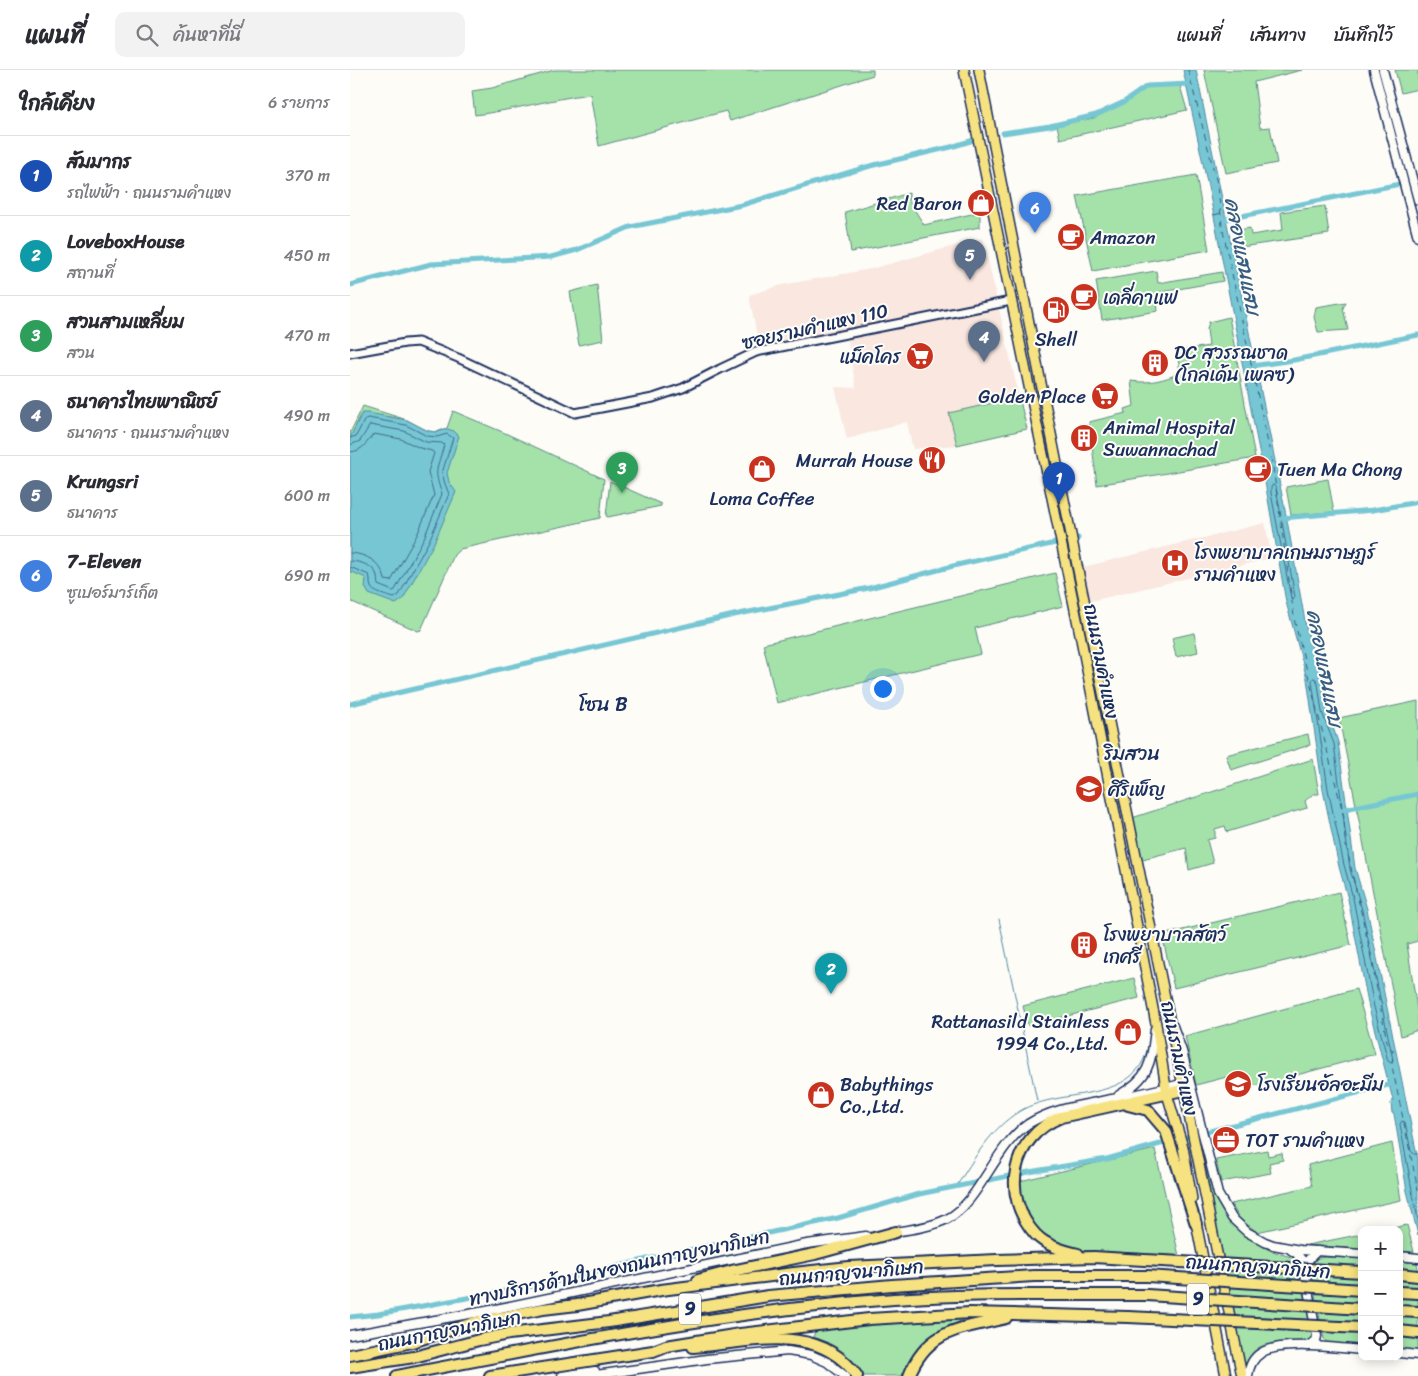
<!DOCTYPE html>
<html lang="th">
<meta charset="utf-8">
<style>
body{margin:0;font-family:Sriracha,"Playpen Sans Thai",sans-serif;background:#f2f2f3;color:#2b2b33}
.controls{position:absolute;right:15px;bottom:15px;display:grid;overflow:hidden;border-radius:10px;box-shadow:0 2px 12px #0003}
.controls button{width:45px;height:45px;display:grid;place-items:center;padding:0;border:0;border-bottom:1px solid #e1e1e2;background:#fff;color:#2b2b33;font:25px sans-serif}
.you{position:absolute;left:532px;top:618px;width:18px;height:18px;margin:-12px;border:4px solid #fff;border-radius:50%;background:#1a73e8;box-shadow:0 0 0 8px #1a73e833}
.badge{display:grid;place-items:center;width:32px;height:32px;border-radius:50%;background:#2563eb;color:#fff;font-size:16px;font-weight:700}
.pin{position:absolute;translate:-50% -41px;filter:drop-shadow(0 1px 2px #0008)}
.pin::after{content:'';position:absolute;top:26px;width:18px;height:15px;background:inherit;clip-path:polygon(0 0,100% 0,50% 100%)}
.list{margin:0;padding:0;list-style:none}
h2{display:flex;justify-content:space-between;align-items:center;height:65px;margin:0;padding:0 20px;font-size:21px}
h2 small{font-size:16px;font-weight:400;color:#7c7c81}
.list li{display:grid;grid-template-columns:32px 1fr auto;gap:15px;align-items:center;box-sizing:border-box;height:80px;padding:0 20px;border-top:1px solid #e1e1e2}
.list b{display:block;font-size:19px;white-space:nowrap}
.list p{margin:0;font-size:16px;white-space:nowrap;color:#7c7c81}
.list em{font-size:16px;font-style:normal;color:#7c7c81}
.icon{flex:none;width:28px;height:28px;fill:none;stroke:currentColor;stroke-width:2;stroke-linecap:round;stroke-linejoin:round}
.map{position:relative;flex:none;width:1068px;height:1306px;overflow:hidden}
header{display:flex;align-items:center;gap:30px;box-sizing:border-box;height:70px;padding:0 25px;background:#fff;border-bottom:1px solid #e1e1e2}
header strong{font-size:24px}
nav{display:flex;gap:28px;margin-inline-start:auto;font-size:18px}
.search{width:350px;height:45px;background:#f2f2f3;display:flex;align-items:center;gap:12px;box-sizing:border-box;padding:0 18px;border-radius:10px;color:#7c7c81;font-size:19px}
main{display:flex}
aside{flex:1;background:#fff}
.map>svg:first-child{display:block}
.built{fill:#f9e7e0}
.green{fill:#a4e2a9;stroke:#608884}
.water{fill:#77c6d3;stroke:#528aa4}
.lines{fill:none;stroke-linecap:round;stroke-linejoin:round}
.shore{stroke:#406b8d;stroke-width:1}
.stream{stroke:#528aa4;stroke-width:1}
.canal{stroke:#77c6d3;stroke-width:5}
.ferry{stroke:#375c81;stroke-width:1;stroke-dasharray:6 5;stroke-linecap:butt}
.tertiary-casing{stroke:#1b2f5e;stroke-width:11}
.secondary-casing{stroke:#1b2f5e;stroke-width:11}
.primary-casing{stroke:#1b2f5e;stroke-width:12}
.motorway-casing{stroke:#1b2f5e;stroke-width:14}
.tertiary{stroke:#fdfcf7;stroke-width:7}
.secondary{stroke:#fdfcf7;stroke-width:8}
.primary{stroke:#f7e281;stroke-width:9}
.motorway{stroke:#f7e281;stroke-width:10}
.motorway-bridge-casing{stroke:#1b2f5e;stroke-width:14;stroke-linecap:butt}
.motorway-bridge{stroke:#f7e281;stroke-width:10}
.labels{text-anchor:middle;stroke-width:4;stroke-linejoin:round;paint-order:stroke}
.shield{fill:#fdfcf7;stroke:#5f6c8c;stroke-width:1}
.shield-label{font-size:18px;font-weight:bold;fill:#1b2f5e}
.poi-label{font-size:19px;fill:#1b2f5e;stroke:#fdfcf7;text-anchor:start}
.street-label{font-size:19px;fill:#1b2f5e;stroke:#fdfcf7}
.water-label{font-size:20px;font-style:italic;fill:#375c81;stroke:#fdfcf7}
.neighbourhood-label{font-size:20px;fill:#1b2f5e;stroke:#fdfcf7}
</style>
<header>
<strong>แผนที่</strong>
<div class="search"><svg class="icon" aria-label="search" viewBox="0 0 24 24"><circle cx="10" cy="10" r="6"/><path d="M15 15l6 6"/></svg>ค้นหาที่นี่</div>
<nav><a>แผนที่</a><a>เส้นทาง</a><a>บันทึกไว้</a></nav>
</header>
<main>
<aside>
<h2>ใกล้เคียง<small>6 รายการ</small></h2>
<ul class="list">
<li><span class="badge" style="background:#1a4fb4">1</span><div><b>สัมมากร</b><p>รถไฟฟ้า · ถนนรามคำแหง</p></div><em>370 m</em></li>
<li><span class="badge" style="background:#0f9aa8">2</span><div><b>LoveboxHouse</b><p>สถานที่</p></div><em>450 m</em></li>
<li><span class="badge" style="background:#2e9e5b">3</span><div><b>สวนสามเหลี่ยม</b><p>สวน</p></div><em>470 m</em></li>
<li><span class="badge" style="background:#5c6f8a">4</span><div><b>ธนาคารไทยพาณิชย์</b><p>ธนาคาร · ถนนรามคำแหง</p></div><em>490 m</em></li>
<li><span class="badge" style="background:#5c6f8a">5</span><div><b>Krungsri</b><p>ธนาคาร</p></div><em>600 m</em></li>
<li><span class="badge" style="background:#3f7fe0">6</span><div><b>7-Eleven</b><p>ซูเปอร์มาร์เก็ต</p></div><em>690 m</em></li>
</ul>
</aside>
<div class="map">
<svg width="1068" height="1306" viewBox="0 0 1068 1306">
<rect width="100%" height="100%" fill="#fdfcf7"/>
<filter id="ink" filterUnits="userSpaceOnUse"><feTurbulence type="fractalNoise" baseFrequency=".02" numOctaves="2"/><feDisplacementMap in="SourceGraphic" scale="10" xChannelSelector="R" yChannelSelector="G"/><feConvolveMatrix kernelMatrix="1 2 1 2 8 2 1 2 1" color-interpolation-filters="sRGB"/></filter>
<g filter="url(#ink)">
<g class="built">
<polygon points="633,168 669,327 600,343 607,375 563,379 557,352 497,369 485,317 506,318 496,261 409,276 399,225 432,215 521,199"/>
<polygon points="915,453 922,488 737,532 729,498"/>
</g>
<g class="green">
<path d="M204,0h319v5l-143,46 -4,-10 -127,35 -9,-52c-39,5 -76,16 -115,21l-3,-24 20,-3z"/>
<polygon points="854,0 952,0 904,12 910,58 920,57 927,93 876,103"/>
<polygon points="1045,0 1068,0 1068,19 1051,23"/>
<polygon points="830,16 837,40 710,69 707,55 744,48 776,32 795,17"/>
<polygon points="846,105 859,180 743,201 727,126"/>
<polygon points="559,123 559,131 574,155 630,142 630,157 501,182 495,142"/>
<polygon points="975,136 979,164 891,177 889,160 900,158 901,165 933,160 931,142"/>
<polygon points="806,201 808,213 872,202 873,211 806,223 808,241 752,250 746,211"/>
<polygon points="247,215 253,270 229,275 220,222"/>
<polygon points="996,232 993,238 998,260 968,262 964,247 966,237"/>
<path d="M879,247l26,141 -158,27 -8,-63 37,-9 -1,-4 9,-3 -3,-25c18,3 33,-1 49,-8l-3,-22 32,-5 -2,-17 2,-7z"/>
<polygon points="669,327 677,359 607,375 599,343"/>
<polygon points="13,336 57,350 78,361 87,362 97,358 103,341 155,363 254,409 250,448 110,479 104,485 71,560 68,561 0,531 0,363"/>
<polygon points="978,409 984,442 941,445 936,417"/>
<polygon points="260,411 311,434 311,436 258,447 256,446"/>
<polygon points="705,503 713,536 625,558 631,584 427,633 413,574"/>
<polygon points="844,563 848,582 826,587 822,568"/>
<polygon points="1068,631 1068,871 1057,874 1068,946 1068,960 1051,966 989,648"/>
<polygon points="958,664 960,675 881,700 876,685"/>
<polygon points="963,689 969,724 963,724 955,731 957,738 877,762 875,756 865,759 865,768 857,770 863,793 839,800 836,778 789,790 782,748"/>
<polygon points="989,822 1001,875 824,918 812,865"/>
<polygon points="784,908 789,928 678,956 673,936"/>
<polygon points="1006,919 1025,984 943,1006 925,1014 895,1016 892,1003 846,1015 835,966"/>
<path d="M850,1066l12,50 34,48 23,16 25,8 3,3 15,73 -1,6c-25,14 -50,-14 -68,29l-21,-116 -15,-60 -11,-56z"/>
<polygon points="1042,1073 1051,1130 907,1162 889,1148 881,1134 962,1116 958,1095"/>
<path d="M805,1079l24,107c-28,-3 -57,-3 -85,-5 -8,-1 -16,0 -23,-1 -31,-7 -53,-39 -51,-69z"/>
<polygon points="917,1080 918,1086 932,1083 933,1090 919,1093 921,1103 871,1112 866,1090"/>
<polygon points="1057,1155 1064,1182 1049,1181 1049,1160 1034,1160"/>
<polygon points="1012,1164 1012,1179 957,1175"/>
<path d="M1004,1187l8,1v90l-32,-3 -6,-6 -15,-74c1,-3 1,-4 4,-6 6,-3 32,-1 41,-2z"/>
<polygon points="1049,1191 1067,1193 1068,1197 1068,1283 1049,1281"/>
<path d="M618,1248c-30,12 -52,27 -65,58h-41l-8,-10 -42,-26 4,-11 7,-2z"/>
</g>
<g class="water">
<polygon points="833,0 846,0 937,450 956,557 973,613 977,640 988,672 1005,798 1017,839 1068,1090 1068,1165 1057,1121 1044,1044 1042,1043 1041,1033 1043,1030 1019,938 998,829 989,797 973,720 957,609 936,532 915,412 861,131"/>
<polygon points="12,343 18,343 57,350 78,361 87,362 97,359 104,361 109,366 97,403 99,412 106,422 84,473 53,529 46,534 19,524 15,517 16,508 0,501 0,368"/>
</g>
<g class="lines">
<g class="shore">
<path d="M0,368l6,-2 9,-17 3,-1 38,7 21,11 10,1 10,-3 6,4 -11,35 3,11 4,10 -20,47 -30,54 -5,3c-6,-2 -21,-5 -23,-11 -2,-4 0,-8 -2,-12l-19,-8"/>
<path d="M0,375l10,-4 10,-16 34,6 22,11 16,1 2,2c-7,25 -11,24 -2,49l-18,44 -29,52 -2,1 -15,-6c-1,-3 0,-8 -2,-12 -4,-8 -18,-12 -26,-12"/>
<path d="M0,382c14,-1 16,-10 24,-18l27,5 19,9 12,3 2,2 -6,19 6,23 -17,40 -26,46 -6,-1c-3,-17 -18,-26 -35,-27"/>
<polygon points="923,415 926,417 945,527 943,530 941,528 921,423 921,418"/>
<polygon points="964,608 966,609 968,614 972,642 984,674 1000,799 1012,840 1043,990 1041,993 1038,991 1024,937 1003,828 994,795 978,719 962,611"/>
<polyline points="1068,1084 1064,1084 1061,1081 1055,1052 1052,1051 1050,1054 1062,1120 1068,1149"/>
</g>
<g class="stream">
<polyline points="649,849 687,1031"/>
<path d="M606,1117c18,-28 35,-59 64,-76 42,-25 116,-5 128,-65"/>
</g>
<g class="canal">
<polyline points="653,63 700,56 746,45 774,32 797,16 840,14"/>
<polyline points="872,150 1050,114"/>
<polyline points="0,215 81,194 201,187 227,180 280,157 392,135 520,96 601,77 627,69"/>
<polyline points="901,296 944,290 1068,265"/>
<polyline points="932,448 1023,440 1068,432"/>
<polyline points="0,634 384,545 519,518 607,495 728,468"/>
<polyline points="990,740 1068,724"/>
<polyline points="829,1069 1042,1014"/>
<polyline points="0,1247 28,1244 200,1213 302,1188 488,1148 569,1124 679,1102 757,1089 821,1071"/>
</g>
<g class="ferry">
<polyline points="838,0 868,117 872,156 923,397 945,553 994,747 995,771 1019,877 1038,977 1043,980 1042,996 1068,1120"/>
<polyline points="864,145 875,142"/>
</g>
<g class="tertiary-casing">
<polyline id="tertiary" points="0,283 55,273 68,272 108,288 225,343 303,328 333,318 370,299 406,282 661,231"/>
</g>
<g class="secondary-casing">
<g id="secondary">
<polyline points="1024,0 1068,167"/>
<polyline points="1033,0 1068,130"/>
<polyline points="823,956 832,981 868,1124 882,1148 897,1162 915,1172 923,1175 950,1180 1012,1184"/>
<path d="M769,1025c32,-18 32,-33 36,-66"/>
<path d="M542,1162c18,-2 39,-5 55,-13 33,-17 47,-72 81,-95 25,-16 55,-19 84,-25 23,-4 47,-10 70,-15"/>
<polyline points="941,1180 946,1183 952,1190 967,1266 966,1271 957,1276"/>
<polyline points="1049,1186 1068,1188"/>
<polyline points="959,1203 958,1190 967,1181"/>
<polyline points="0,1265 136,1241 457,1174 516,1166"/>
<polyline points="1049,1283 1068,1285"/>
<polyline points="212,1306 245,1301"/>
<polyline points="239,1306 357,1289 438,1281 461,1285 477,1292 495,1306"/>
<path d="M898,1306c1,-9 5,-18 13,-23 20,-13 76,-5 101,-3"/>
</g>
</g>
<g class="primary-casing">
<g id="primary">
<polyline points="614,0 730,564 806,954 817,1024 833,1077 842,1129"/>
<polyline points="629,0 727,495 892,1306"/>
<polyline points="845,1147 876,1306"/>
</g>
</g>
<g class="motorway-casing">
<g id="motorway">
<polyline points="778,1035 798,1040 816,1061 846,1154"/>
<path d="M728,1184c-14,-3 -31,-8 -42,-19 -36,-39 -25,-98 25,-118l122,-27"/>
<polyline points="1049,1204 1068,1206"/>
<polyline points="348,1210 382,1201 465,1184 546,1162"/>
<polyline points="1049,1222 1068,1223"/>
<polyline points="1049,1241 1068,1242"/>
<polyline points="1049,1261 1068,1263"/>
<path d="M343,1277c56,-4 125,-26 164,29"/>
<polyline points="0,1285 62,1272 126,1252 193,1239 227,1235 311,1220 444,1203 499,1197 647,1190 744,1187 776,1189"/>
<polyline points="0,1297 64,1287 129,1270 159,1264 259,1252 418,1226 542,1215 684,1206"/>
<path d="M47,1306c165,-32 330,-65 497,-77 47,-3 93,-4 140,-4"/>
<polyline points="140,1306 303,1281 316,1276 390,1264 519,1249 620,1243 778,1247"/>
<path d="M559,1306c19,-48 53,-47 97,-58"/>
</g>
</g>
<use href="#tertiary" class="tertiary"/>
<use href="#secondary" class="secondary"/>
<use href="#primary" class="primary"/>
<use href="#motorway" class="motorway"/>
<g class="motorway-bridge-casing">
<g id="motorway-bridge">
<polyline points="776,1189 1012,1202"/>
<polyline points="684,1206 797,1206 1012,1220"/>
<polyline points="684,1225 797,1225 1012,1239"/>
<polyline points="778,1247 1012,1258"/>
</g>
</g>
<use href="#motorway-bridge" class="motorway-bridge"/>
</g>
</g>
<defs>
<g id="shop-disc" transform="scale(1.4375)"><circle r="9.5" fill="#c8321e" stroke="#fdfcf7"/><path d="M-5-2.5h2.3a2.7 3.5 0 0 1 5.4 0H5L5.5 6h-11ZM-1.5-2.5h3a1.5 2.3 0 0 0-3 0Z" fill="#fff"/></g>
<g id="cafe-disc" transform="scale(1.4375)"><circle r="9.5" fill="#c8321e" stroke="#fdfcf7"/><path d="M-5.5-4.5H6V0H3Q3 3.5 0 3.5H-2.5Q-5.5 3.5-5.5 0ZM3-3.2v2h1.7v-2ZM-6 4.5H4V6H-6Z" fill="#fff"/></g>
<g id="fuel-disc" transform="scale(1.4375)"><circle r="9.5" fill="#c8321e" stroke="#fdfcf7"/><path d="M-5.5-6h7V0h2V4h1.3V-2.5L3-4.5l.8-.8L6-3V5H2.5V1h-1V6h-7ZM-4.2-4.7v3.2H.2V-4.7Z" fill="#fff"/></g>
<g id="supermarket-disc" transform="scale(1.4375)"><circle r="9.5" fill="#c8321e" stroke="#fdfcf7"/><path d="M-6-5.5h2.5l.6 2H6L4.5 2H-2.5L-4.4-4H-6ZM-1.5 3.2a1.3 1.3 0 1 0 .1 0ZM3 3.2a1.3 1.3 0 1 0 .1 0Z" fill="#fff"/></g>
<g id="building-disc" transform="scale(1.4375)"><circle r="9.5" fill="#c8321e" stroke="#fdfcf7"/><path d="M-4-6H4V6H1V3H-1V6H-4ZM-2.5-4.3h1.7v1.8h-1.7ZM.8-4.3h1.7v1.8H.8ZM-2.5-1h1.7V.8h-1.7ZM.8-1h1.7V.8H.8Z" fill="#fff"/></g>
<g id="restaurant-disc" transform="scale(1.4375)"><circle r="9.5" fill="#c8321e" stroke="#fdfcf7"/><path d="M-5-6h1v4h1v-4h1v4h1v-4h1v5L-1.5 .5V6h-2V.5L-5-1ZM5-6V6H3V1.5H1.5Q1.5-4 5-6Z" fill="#fff"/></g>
<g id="hospital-disc" transform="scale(1.4375)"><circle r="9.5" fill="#c8321e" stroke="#fdfcf7"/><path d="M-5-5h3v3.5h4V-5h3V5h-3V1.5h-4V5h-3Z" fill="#fff"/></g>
<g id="school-disc" transform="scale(1.4375)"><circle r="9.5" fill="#c8321e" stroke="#fdfcf7"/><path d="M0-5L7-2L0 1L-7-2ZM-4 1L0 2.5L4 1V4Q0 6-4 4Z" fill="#fff"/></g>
<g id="office-disc" transform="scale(1.4375)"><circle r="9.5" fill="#c8321e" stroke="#fdfcf7"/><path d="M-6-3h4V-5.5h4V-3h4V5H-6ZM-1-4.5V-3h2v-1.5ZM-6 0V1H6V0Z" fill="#fff"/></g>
</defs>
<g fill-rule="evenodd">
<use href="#shop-disc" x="631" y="133"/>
<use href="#cafe-disc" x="721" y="167"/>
<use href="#cafe-disc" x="734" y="227"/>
<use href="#fuel-disc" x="706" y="240"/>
<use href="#supermarket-disc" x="570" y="286"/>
<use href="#building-disc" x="805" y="293"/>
<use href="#supermarket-disc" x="755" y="326"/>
<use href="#building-disc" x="734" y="368"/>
<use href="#restaurant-disc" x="582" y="390"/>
<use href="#shop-disc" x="412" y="399"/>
<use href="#cafe-disc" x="908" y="399"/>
<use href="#hospital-disc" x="825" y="493"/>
<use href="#school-disc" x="739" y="719"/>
<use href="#building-disc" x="734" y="875"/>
<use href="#shop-disc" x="778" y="962"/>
<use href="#school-disc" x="888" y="1014"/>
<use href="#shop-disc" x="471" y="1025"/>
<use href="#office-disc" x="876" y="1070"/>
</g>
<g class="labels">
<g class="shield">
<rect x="837" y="1213.5" width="22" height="31" rx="4"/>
<rect x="329" y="1223.5" width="22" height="31" rx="4"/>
</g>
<g class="shield-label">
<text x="848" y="1235">9</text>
<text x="340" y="1245">9</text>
</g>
<g class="poi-label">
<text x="612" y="140" text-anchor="end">Red Baron</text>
<text x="740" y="174">Amazon</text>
<text x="753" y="234">เดลี่คาแฟ</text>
<text x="706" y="276" text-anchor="middle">Shell</text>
<text x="824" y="289">DC สุวรรณชาด<tspan x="824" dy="22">(โกลเด้น เพลซ)</tspan></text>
<text x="551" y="293" text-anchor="end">แม็คโคร</text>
<text x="736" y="333" text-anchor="end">Golden Place</text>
<text x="753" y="364">Animal Hospital<tspan x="753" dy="22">Suwannachad</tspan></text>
<text x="563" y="397" text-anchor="end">Murrah House</text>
<text x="927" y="406">Tuen Ma Chong</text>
<text x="412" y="435" text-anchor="middle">Loma Coffee</text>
<text x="844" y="489">โรงพยาบาลเกษมราษฎร์<tspan x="844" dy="22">รามคำแหง</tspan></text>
<text x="758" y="726">ศิริเพ็ญ</text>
<text x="753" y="871">โรงพยาบาลสัตว์<tspan x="753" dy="22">เกศรี</tspan></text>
<text x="759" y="958" text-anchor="end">Rattanasild Stainless<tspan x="759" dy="22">1994 Co.,Ltd.</tspan></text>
<text x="490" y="1021">Babythings<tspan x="490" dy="22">Co.,Ltd.</tspan></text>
<text x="907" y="1021">โรงเรียนอัลอะมีม</text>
<text x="895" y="1077">TOT รามคำแหง</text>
</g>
<g class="street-label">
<text transform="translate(465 256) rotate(-13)" y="7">ซอยรามคำแหง 110</text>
<text transform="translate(752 591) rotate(79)" y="7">ถนนรามคำแหง</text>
<text transform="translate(830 988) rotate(78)" y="7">ถนนรามคำแหง</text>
<text transform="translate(908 1196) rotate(4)" y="7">ถนนกาญจนาภิเษก</text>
<text transform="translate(269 1197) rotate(-12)" y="7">ทางบริการด้านในของถนนกาญจนาภิเษก</text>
<text transform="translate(501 1202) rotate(-5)" y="7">ถนนกาญจนาภิเษก</text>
<text transform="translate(99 1260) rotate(-11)" y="7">ถนนกาญจนาภิเษก</text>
</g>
<g class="water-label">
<text transform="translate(893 186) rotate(79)" y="7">คลองแสนแสบ</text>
<text transform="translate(975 598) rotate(79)" y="7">คลองแสนแสบ</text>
</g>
<g class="neighbourhood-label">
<text x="253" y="641">โซน B</text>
<text x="782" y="690">ริมสวน</text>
</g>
</g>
</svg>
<div class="controls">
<button>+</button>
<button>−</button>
<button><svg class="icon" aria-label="locate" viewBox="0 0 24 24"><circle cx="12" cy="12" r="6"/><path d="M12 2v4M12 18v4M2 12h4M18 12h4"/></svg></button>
</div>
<div class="you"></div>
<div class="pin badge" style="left:709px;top:433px;background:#1a4fb4">1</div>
<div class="pin badge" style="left:481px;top:924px;background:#0f9aa8">2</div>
<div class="pin badge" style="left:272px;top:423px;background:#2e9e5b">3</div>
<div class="pin badge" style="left:634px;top:292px;background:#5c6f8a">4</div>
<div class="pin badge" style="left:620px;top:210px;background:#5c6f8a">5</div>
<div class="pin badge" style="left:685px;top:163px;background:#3f7fe0">6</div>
</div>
</main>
